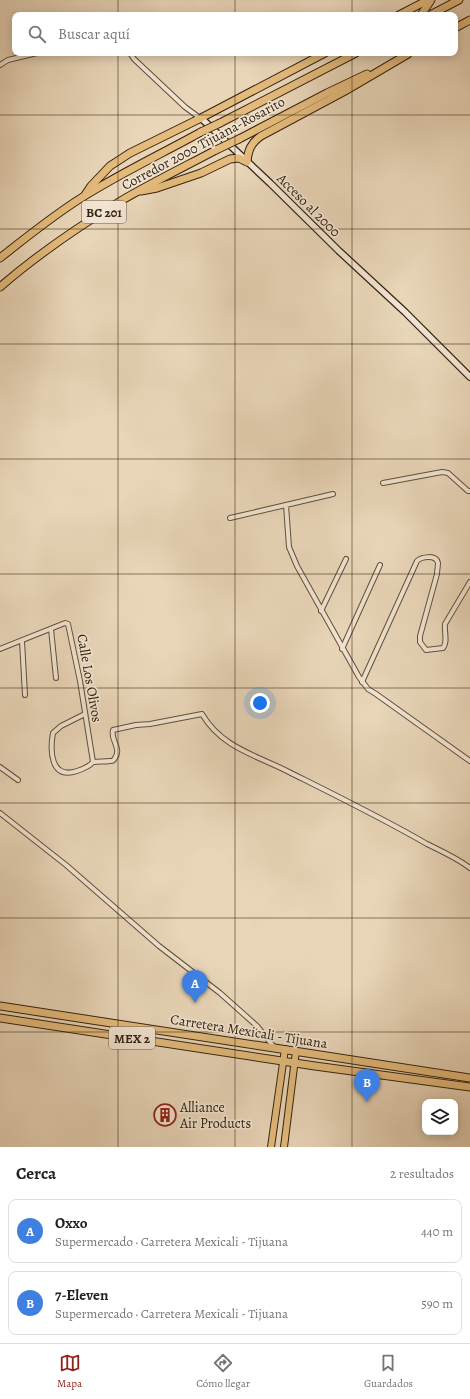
<!DOCTYPE html>
<html lang="es">
<meta charset="utf-8">
<style>
body{margin:0;font-family:Alegreya,serif;background:#f6f6f6;color:#202124}
.controls{position:absolute;right:12px;bottom:12px;display:grid;overflow:hidden;border-radius:8px;box-shadow:0 2px 10px #0003}
.controls button{width:36px;height:36px;display:grid;place-items:center;padding:0;border:0;border-bottom:1px solid #e0e0e0;background:#fff;color:#202124;font:20px sans-serif}
.you{position:absolute;left:260px;top:703px;width:14px;height:14px;margin:-10px;border:3px solid #fff;border-radius:50%;background:#1a73e8;box-shadow:0 0 0 6px #1a73e833}
.badge{display:grid;place-items:center;width:26px;height:26px;border-radius:50%;background:#8f2418;color:#fff;font-size:13px;font-weight:700}
.pin{position:absolute;translate:-50% -33px;filter:drop-shadow(0 1px 2px #0008)}
.pin::after{content:'';position:absolute;top:21px;width:14px;height:12px;background:inherit;clip-path:polygon(0 0,100% 0,50% 100%)}
.list{margin:0;padding:0;list-style:none}
h2{display:flex;justify-content:space-between;align-items:center;height:52px;margin:0;padding:0 16px;font-size:17px}
h2 small{font-size:13px;font-weight:400;color:#757577}
.list li{display:grid;grid-template-columns:26px 1fr auto;gap:12px;align-items:center;box-sizing:border-box;height:64px;margin:0 8px 8px;padding:0 8px;border:1px solid #e0e0e0;border-radius:8px}
.list b{display:block;font-size:15px;white-space:nowrap}
.list p{margin:0;font-size:13px;white-space:nowrap;color:#757577}
.list em{font-size:13px;font-style:normal;color:#757577}
.icon{flex:none;width:22px;height:22px;fill:none;stroke:currentColor;stroke-width:2;stroke-linecap:round;stroke-linejoin:round}
.map{position:relative;flex:none;width:470px;height:1147px;overflow:hidden}
.search{position:absolute;background:#fff;box-shadow:0 2px 10px #0003;left:12px;right:12px;top:12px;height:44px;display:flex;align-items:center;gap:10px;box-sizing:border-box;padding:0 14px;border-radius:8px;color:#757577;font-size:15px}
.sheet{height:196px;background:#fff}
nav{display:flex;justify-content:space-around;align-items:center;box-sizing:border-box;height:56px;border-top:1px solid #e0e0e0;background:#fff;font-size:11px;color:#757577}
nav a{display:grid;justify-items:center;gap:2px}
nav .on{color:#8f2418}
.map>svg:first-child{display:block}
.lines{fill:none;stroke-linecap:round;stroke-linejoin:round}
.street-casing{stroke:#61503a;stroke-width:6}
.secondary-casing{stroke:#34230f;stroke-width:8}
.primary-casing{stroke:#34230f;stroke-width:8}
.highway-casing{stroke:#34230f;stroke-width:9}
.street{stroke:#f1e4d2;stroke-width:4}
.secondary{stroke:#f1e4d2;stroke-width:5.5}
.primary{stroke:#e4bb7c;stroke-width:6}
.highway{stroke:#e4bb7c;stroke-width:7}
.highway-bridge-casing{stroke:#34230f;stroke-width:9;stroke-linecap:butt}
.highway-bridge{stroke:#e4bb7c;stroke-width:7}
.grid{fill:none;stroke:#34230f;stroke-width:1;stroke-opacity:0.55}
.labels{text-anchor:middle;stroke-width:3.5;stroke-linejoin:round;paint-order:stroke}
.shield{fill:#f1e4d2;stroke:#6d5d4a;stroke-width:1}
.shield-label{font-size:13px;font-weight:bold;fill:#34230f}
.street-label{font-size:14px;fill:#34230f;stroke:#f1e4d2}
.poi-label{font-size:14px;fill:#34230f;stroke:#f1e4d2;text-anchor:start}
</style>
<div class="map">
<svg width="470" height="1147" viewBox="0 0 470 1147">
<rect width="100%" height="100%" fill="#e9d6b9"/>
<filter id="stains"><feTurbulence type="fractalNoise" baseFrequency=".005" numOctaves="4"/><feColorMatrix values="0 0 0 0 .2 0 0 0 0 .09 0 0 0 0 .02 0 0 0 .5 -.17"/></filter>
<radialGradient id="worn" r=".72"><stop offset=".6" stop-color="#630" stop-opacity="0"/><stop offset="1" stop-color="#630" stop-opacity=".3"/></radialGradient>
<g class="lines">
<g class="street-casing">
<g id="street">
<polyline points="130,53 134,59 185,107 200,118"/>
<polyline points="0,65 8,60 37,53"/>
<polyline points="383,483 442,472 448,473 468,491 470,491"/>
<polyline points="333,494 286,505 289,547 297,566 359,677 368,689 376,694 470,761"/>
<polyline points="230,518 286,505"/>
<polyline points="321,611 346,559"/>
<polyline points="51,629 56,678"/>
<polyline points="22,641 25,695"/>
<polyline points="0,649 65,623 68,624 80,681 93,762"/>
<polyline points="342,649 380,565"/>
<path d="M362,682l55,-121c4,-4 19,-7 21,2 0,3 -1,8 -1,11l-17,62v6l6,8 17,-2c5,-6 1,-16 2,-24l25,-42"/>
<path d="M85,714l-24,12 -8,7c-3,17 -3,47 24,38 6,-2 12,-4 16,-9"/>
<path d="M93,762c6,-1 11,0 17,-1 3,0 3,0 5,-3 7,-10 -5,-18 -2,-28l23,-5 14,-1 52,-10c20,34 54,41 87,58 46,23 93,46 138,72 14,7 30,14 43,24"/>
<polyline points="0,767 18,780"/>
<polyline points="0,813 66,865 159,946 220,993 257,1026 274,1047"/>
</g>
</g>
<g class="secondary-casing">
<polyline id="secondary" points="201,118 270,183 339,251 405,312 470,377"/>
</g>
<g class="primary-casing">
<g id="primary">
<polyline points="271,1147 285,1049"/>
<polyline points="284,1147 296,1051"/>
</g>
</g>
<g class="highway-casing">
<g id="highway">
<polyline points="399,15 428,0"/>
<polyline points="421,15 431,0"/>
<polyline points="430,15 459,0"/>
<polyline points="455,28 470,20"/>
<polyline points="220,123 356,53"/>
<polyline points="239,139 327,93 367,74"/>
<path d="M141,191l16,-3 44,-15 29,-14 9,-1 8,4c1,-12 4,-19 14,-26l84,-45 63,-37"/>
<polyline points="85,195 91,186 110,166 130,153 201,118 325,53"/>
<path d="M0,258c28,-22 56,-45 86,-63 37,-23 77,-42 115,-63"/>
<path d="M0,287c37,-32 78,-60 119,-85 32,-19 65,-35 97,-52"/>
<polyline points="0,1006 470,1078"/>
<polyline points="0,1018 315,1066 470,1087"/>
</g>
</g>
<use href="#street" class="street"/>
<use href="#secondary" class="secondary"/>
<use href="#primary" class="primary"/>
<use href="#highway" class="highway"/>
<g class="highway-bridge-casing">
<g id="highway-bridge">
<polyline points="201,132 220,123"/>
<polyline points="216,150 239,139"/>
</g>
</g>
<use href="#highway-bridge" class="highway-bridge"/>
</g>
<path class="grid" d="M118,0v15M235,0v15M352,0v15M118,53v1094M235,53v1094M352,53v1094M0,115h470M0,229h470M0,344h470M0,459h470M0,574h470M0,688h470M0,803h470M0,918h470M0,1032h470"/>
<defs>
<g id="building-ring" transform="scale(1.15)"><circle r="9.5" fill="#f1e4d2" stroke="#8f2418" stroke-width="1.5"/><path d="M-4-6H4V6H1V3H-1V6H-4ZM-2.5-4.3h1.7v1.8h-1.7ZM.8-4.3h1.7v1.8H.8ZM-2.5-1h1.7V.8h-1.7ZM.8-1h1.7V.8H.8Z" fill="#8f2418"/></g>
</defs>
<g fill-rule="evenodd">
<use href="#building-ring" x="165" y="1115"/>
</g>
<g class="labels">
<g class="shield">
<rect x="82" y="201" width="44" height="22" rx="3"/>
<rect x="109" y="1027" width="46" height="22" rx="3"/>
</g>
<g class="shield-label">
<text x="104" y="217">BC 201</text>
<text x="132" y="1043">MEX 2</text>
</g>
<g class="street-label">
<text transform="translate(203 143) rotate(-28)" y="5">Corredor 2000 Tijuana-Rosarito</text>
<text transform="translate(309 205) rotate(45)" y="5">Acceso al 2000</text>
<text transform="translate(90 678) rotate(80)" y="5">Calle Los Olivos</text>
<text transform="translate(249 1031) rotate(9)" y="5">Carretera Mexicali - Tijuana</text>
</g>
<g class="poi-label">
<text x="180" y="1112">Alliance<tspan x="180" dy="16">Air Products</tspan></text>
</g>
</g>
<rect width="100%" height="100%" filter="url(#stains)"/>
<rect width="100%" height="100%" fill="url(#worn)"/>
</svg>
<div class="controls">
<button><svg class="icon" aria-label="layers" viewBox="0 0 24 24"><path d="M12 4l9 5-9 5-9-5zM3 14l9 5 9-5"/></svg></button>
</div>
<div class="you"></div>
<div class="pin badge" style="left:195px;top:1003px;background:#3f7fe0">A</div>
<div class="pin badge" style="left:367px;top:1102px;background:#3f7fe0">B</div>
<div class="search"><svg class="icon" aria-label="search" viewBox="0 0 24 24"><circle cx="10" cy="10" r="6"/><path d="M15 15l6 6"/></svg>Buscar aquí</div>
</div>
<section class="sheet">
<h2>Cerca<small>2 resultados</small></h2>
<ul class="list">
<li><span class="badge" style="background:#3f7fe0">A</span><div><b>Oxxo</b><p>Supermercado · Carretera Mexicali - Tijuana</p></div><em>440 m</em></li>
<li><span class="badge" style="background:#3f7fe0">B</span><div><b>7-Eleven</b><p>Supermercado · Carretera Mexicali - Tijuana</p></div><em>590 m</em></li>
</ul>
</section>
<nav>
<a class="on"><svg class="icon" aria-label="map" viewBox="0 0 24 24"><path d="M3 6l6-2 6 2 6-2v14l-6 2-6-2-6 2zM9 4v14M15 6v14"/></svg>Mapa</a>
<a><svg class="icon" aria-label="directions" viewBox="0 0 24 24"><path d="M12 3l9 9-9 9-9-9zM9 14v-3h6M13 9l2 2-2 2"/></svg>Cómo llegar</a>
<a><svg class="icon" aria-label="saved" viewBox="0 0 24 24"><path d="M7 4h10v16l-5-4-5 4z"/></svg>Guardados</a>
</nav>
